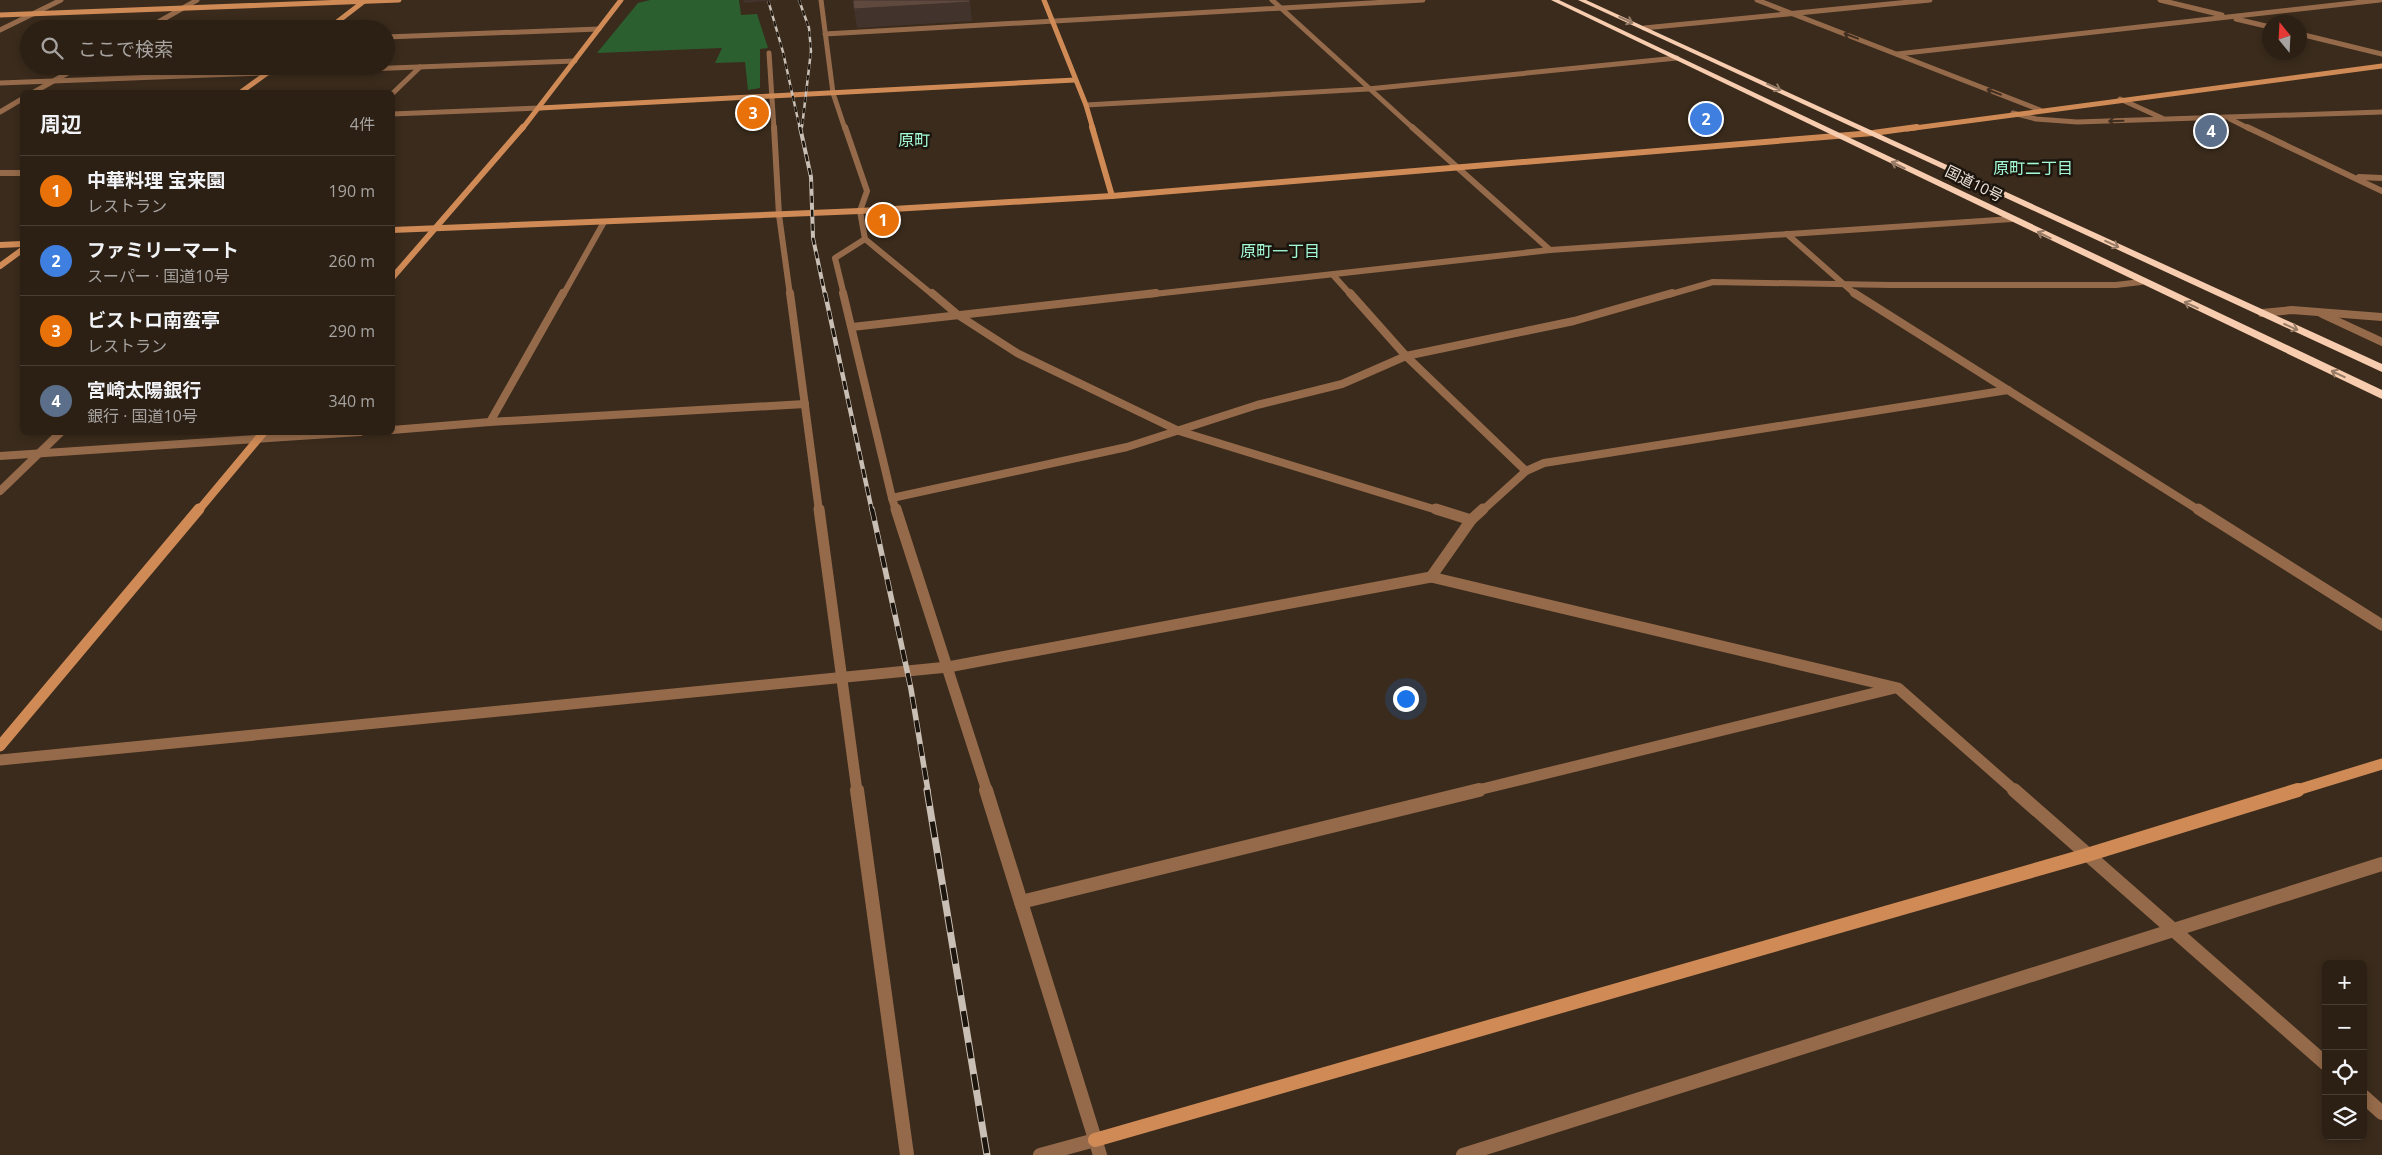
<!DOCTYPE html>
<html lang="ja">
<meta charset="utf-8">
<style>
body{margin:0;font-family:"Open Sans","Noto Sans JP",sans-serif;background:#34281e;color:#f1f3f6}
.controls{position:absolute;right:15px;bottom:15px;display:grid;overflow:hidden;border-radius:8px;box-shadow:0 2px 8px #0003}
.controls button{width:45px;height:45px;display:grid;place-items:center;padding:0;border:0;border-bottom:1px solid #483e34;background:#2c2015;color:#f1f3f6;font:25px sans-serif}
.compass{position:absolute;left:2262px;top:15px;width:45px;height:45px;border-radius:50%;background:#2c2015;box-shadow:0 2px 8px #0003;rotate:342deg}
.you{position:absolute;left:1405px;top:698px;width:18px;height:18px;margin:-12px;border:4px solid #fff;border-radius:50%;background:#1a73e8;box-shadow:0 0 0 8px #1a73e833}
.badge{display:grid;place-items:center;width:32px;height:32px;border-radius:50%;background:#41d4a1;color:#fff;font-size:16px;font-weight:700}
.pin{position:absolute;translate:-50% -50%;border:2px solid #fff;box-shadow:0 1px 5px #0006}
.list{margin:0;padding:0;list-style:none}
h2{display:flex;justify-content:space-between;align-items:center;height:65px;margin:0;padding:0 20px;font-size:21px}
h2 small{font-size:16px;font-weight:400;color:#a6a3a0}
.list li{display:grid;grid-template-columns:32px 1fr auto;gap:15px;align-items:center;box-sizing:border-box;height:70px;padding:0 20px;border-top:1px solid #483e34}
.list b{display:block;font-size:19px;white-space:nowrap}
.list p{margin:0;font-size:16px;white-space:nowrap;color:#a6a3a0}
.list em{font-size:16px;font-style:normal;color:#a6a3a0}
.icon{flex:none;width:28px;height:28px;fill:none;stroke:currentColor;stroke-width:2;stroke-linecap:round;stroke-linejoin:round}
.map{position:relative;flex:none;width:2382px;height:1155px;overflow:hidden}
.search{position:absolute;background:#2c2015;box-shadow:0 2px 8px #0003;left:20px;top:20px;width:375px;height:55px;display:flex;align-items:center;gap:12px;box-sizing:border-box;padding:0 18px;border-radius:28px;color:#a6a3a0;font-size:19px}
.panel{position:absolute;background:#2c2015;box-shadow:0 2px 8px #0003;left:20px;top:90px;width:375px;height:345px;border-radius:8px}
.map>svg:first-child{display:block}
.green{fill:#2c5f30}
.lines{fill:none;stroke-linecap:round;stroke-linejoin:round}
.lane{stroke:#956a4a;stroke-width:5}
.street-far4{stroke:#956a4a;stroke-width:5}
.street-far3{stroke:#956a4a;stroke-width:6}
.street-far2{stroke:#956a4a;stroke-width:8}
.street-far1{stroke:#956a4a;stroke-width:11}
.street{stroke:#956a4a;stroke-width:14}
.secondary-far4{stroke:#cf8a56;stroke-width:5}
.secondary-far3{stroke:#cf8a56;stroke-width:6}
.secondary-far2{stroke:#cf8a56;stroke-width:8}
.secondary-far1{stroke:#cf8a56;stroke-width:11}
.secondary{stroke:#cf8a56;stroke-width:14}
.highway{fill:#f8ccae;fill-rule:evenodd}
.rail-far4-casing{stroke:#cabfb4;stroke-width:2.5}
.rail-far3-casing{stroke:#cabfb4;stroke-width:4}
.rail-far2-casing{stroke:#cabfb4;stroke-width:4.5}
.rail-far1-casing{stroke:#cabfb4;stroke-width:5.5}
.rail-casing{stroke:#cabfb4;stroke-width:7}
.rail-far4{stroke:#1c150e;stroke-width:2;stroke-dasharray:5.5;stroke-linecap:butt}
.rail-far3{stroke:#1c150e;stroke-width:2.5;stroke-dasharray:7;stroke-linecap:butt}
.rail-far2{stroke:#1c150e;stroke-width:3;stroke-dasharray:9;stroke-linecap:butt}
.rail-far1{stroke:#1c150e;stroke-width:4;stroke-dasharray:12;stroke-linecap:butt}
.rail{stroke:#1c150e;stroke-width:5;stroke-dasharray:16;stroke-linecap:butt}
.shaded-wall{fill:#42332c}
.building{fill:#5f493f;stroke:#42332c}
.oneway{stroke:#957a66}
.oneway2{stroke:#402f20}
.labels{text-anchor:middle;stroke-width:5;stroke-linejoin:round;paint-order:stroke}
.far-street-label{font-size:15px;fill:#efe5db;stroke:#1c150e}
.far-neighbourhood-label{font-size:16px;fill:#a2fad4;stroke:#1c150e}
</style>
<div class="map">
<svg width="2382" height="1155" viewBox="0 0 2382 1155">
<rect width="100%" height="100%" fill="#3a2b1c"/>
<polygon class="green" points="650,0 739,0 741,15 757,14 768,48 760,49 760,88 748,90 745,62 715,63 722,48 597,53 638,3"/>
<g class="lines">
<polyline class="lane" points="386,37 599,29"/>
<g class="street-far4">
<polyline points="821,0 833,93 845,129"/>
<polyline points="1272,0 1414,129"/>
<polyline points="1757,0 2040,110"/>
<polyline points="2160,0 2222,15"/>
<polyline points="2236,19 2270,27"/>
<polyline points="1644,28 1930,0"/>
<polyline points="146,29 197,0"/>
<polyline points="0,30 61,0"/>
<polyline points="825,34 1423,0"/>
<polyline points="2300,34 2382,54"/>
<polyline points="769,53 774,129"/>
<polyline points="1897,54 2380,0"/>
<polyline points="0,83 575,61"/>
<polyline points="34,92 80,66"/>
<polyline points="392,94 420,67"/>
<polyline points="2120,99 2162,118"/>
<polyline points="1086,105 1368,89 1677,58"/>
<polyline points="0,112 22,99"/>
<polyline points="2013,113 2036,119 2077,122 2382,112"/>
<polyline points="392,114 540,108"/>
<polyline points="2230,119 2250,129"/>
</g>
<g class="street-far3">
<polyline points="774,127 779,215 790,295"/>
<polyline points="845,127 867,191 860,211 865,239 933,295"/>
<polyline points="1412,127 1550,250"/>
<polyline points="2247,127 2382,191"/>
<polyline points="0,173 22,173"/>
<polyline points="2359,177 2382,178"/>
<polyline points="1787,234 1856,295"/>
<polyline points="1333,275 1351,295"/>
<polyline points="563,295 604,222"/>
<polyline points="844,295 835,258 865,239"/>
<polyline points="1145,295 1550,250 2012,219"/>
<polyline points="1668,295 1713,282 1891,285 2116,285 2141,282"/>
</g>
<g class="street-far2">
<polyline points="790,293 819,511"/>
<polyline points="843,293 892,498"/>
<polyline points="932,293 958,315 1017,353 1179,431 1440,511"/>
<polyline points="1350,293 1406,356 1526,471"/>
<polyline points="1854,293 2200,511"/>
<polyline points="2262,313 2292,310 2382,317"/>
<polyline points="2322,314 2382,342"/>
<polyline points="852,327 1156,293"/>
<polyline points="490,422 805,404"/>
<polyline points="392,430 490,422 563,293"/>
<polyline points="0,456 360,432"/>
<polyline points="0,491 61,432"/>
<polyline points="896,511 892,498 1127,447 1257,405 1342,384 1406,356 1574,321 1672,293"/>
<polyline points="1482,511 1526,471 1544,463 2008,390"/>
</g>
<g class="street-far1">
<polyline points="819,509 857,791"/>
<polyline points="896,509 987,791"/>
<polyline points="1436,509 1471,520 1483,509"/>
<polyline points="2198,509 2382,625"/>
<polyline points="1431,577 1471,520"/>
<polyline points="0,760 948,667 1431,577 1898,688 2015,791"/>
<polyline points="1474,791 1895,688"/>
</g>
<g class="street">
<polyline points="857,790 907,1155"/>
<polyline points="986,790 1100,1155"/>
<polyline points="2014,790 2326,1064"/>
<polyline points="1021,902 1479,790"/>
<polyline points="2363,1096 2382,1113"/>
<polyline points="1040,1155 1095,1140"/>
<polyline points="1463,1155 2382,864"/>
</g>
<g class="secondary-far4">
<polyline points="1044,0 1086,105 1093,129"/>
<polyline points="0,15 399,0"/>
<polyline points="328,29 363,2"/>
<polyline points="241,92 277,66"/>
<polyline points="540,108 1075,80"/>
<polyline points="522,129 621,0"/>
<polyline points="1907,129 2382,66"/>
</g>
<g class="secondary-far3">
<polyline points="1092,127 1112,196"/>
<polyline points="392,230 860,211 1112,196 1873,133 1917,127"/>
<polyline points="0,245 22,244"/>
<polyline points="0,266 22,250"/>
<polyline points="392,278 523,127"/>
</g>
<polyline class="secondary-far2" points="198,511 264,432"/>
<g class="secondary-far1">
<polyline points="0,746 199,509"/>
<polyline points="2294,791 2382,764"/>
</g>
<polyline class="secondary" points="1095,1140 2087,855 2298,790"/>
<g class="highway">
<polygon points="1551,0 1559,0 2382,390 2382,399"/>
<polygon points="1578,0 1586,0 2382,364 2382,372"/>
</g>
<g class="rail-far4-casing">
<g id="rail-far4">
<polyline points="768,0 783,52 800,129"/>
<polyline points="799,0 809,28 811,51 802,127"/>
</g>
</g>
<g class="rail-far3-casing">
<polyline id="rail-far3" points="800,127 811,177 813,238 825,295"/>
</g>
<g class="rail-far2-casing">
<polyline id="rail-far2" points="825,293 872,511"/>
</g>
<g class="rail-far1-casing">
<polyline id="rail-far1" points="872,509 911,689 928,791"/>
</g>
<g class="rail-casing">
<polyline id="rail" points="927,790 987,1155"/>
</g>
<use href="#rail-far4" class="rail-far4"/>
<use href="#rail-far3" class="rail-far3"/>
<use href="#rail-far2" class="rail-far2"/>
<use href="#rail-far1" class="rail-far1"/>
<use href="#rail" class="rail"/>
</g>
<g class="shaded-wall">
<polygon points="743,0 780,0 744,3"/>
<polygon points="970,2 972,21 857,28 854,9"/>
</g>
<polygon class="building" points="853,0 969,0 970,2 854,9"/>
<defs><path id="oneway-shaft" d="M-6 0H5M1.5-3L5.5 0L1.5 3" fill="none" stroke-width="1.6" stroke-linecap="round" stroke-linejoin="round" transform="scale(1.25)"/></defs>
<g class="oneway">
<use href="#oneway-shaft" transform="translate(1626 20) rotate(24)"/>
<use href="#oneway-shaft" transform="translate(1774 87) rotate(25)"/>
<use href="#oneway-shaft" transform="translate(1898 165) rotate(-154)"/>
<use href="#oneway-shaft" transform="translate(2044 235) rotate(-154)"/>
<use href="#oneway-shaft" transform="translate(2112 244) rotate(25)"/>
<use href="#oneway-shaft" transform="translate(2191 305) rotate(-155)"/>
<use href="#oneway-shaft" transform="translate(2291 327) rotate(24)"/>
<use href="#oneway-shaft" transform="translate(2338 374) rotate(-155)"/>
</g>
<g class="oneway2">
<use href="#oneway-shaft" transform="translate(1851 36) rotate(-159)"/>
<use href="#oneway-shaft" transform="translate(1994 92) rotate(-159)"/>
<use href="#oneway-shaft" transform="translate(2116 121) rotate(178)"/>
</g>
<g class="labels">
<g class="far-street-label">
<text transform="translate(1974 184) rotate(26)" y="5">国道10号</text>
</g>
<g class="far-neighbourhood-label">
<text x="914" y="146">原町</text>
<text x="2033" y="174">原町二丁目</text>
<text x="1280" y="257">原町一丁目</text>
</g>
</g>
</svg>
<div class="controls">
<button>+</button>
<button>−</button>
<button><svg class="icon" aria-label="locate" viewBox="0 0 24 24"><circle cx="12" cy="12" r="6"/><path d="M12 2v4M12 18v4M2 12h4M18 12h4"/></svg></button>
<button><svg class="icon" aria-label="layers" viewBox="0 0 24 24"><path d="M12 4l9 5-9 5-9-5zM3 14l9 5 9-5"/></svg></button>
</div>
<svg class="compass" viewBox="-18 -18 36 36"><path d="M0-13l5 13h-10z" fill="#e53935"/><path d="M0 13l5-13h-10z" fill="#a6a3a0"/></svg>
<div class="you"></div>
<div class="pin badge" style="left:883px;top:220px;background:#e8710a">1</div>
<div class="pin badge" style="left:1706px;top:119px;background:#3f7fe0">2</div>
<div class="pin badge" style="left:753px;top:113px;background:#e8710a">3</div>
<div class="pin badge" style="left:2211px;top:131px;background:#5c6f8a">4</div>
<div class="search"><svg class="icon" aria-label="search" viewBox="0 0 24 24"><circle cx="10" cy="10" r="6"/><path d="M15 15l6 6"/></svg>ここで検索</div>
<section class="panel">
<h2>周辺<small>4件</small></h2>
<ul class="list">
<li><span class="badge" style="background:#e8710a">1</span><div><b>中華料理 宝来園</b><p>レストラン</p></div><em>190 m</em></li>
<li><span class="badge" style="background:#3f7fe0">2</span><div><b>ファミリーマート</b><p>スーパー · 国道10号</p></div><em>260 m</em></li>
<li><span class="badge" style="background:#e8710a">3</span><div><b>ビストロ南蛮亭</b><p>レストラン</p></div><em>290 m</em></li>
<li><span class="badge" style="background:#5c6f8a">4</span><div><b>宮崎太陽銀行</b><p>銀行 · 国道10号</p></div><em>340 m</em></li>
</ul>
</section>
</div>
